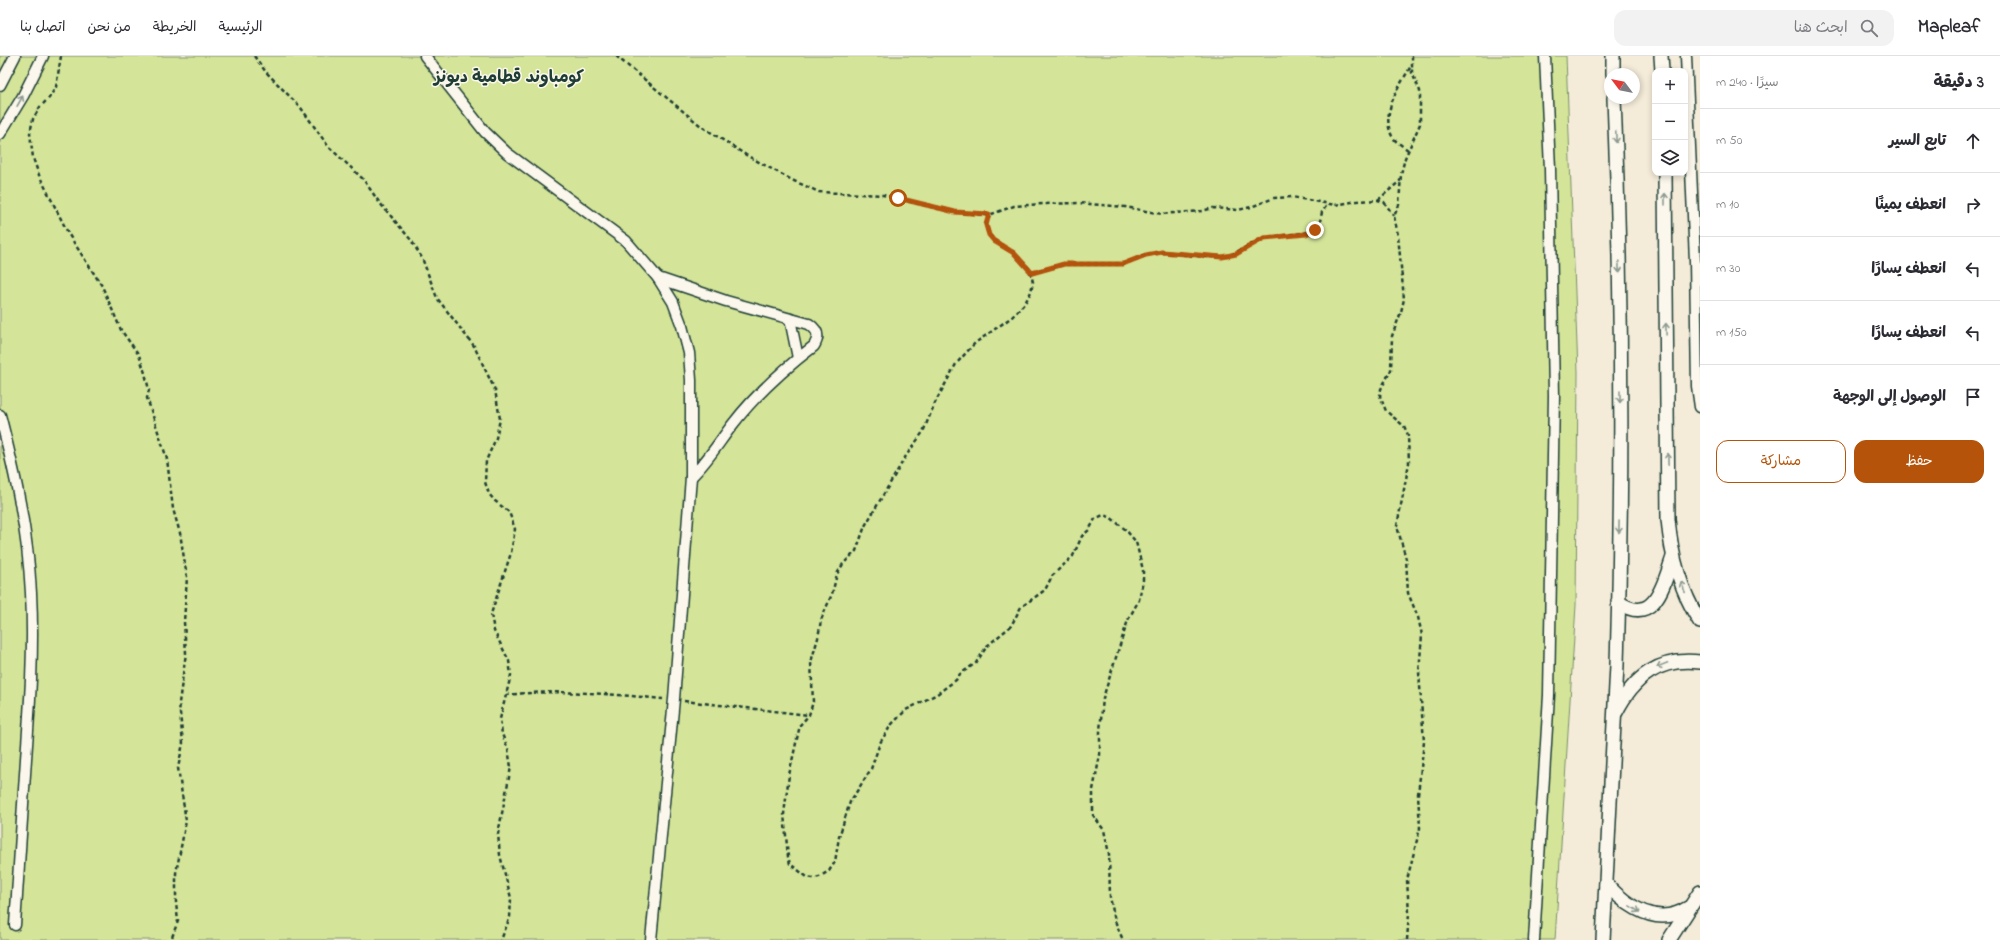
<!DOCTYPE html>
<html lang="ar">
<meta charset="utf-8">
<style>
body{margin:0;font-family:"Indie Flower","Playpen Sans Arabic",sans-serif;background:#f2f2f3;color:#2b2b33;direction:rtl}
.controls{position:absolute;right:12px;top:12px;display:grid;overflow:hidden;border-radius:8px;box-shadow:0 2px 6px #0003}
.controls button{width:36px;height:36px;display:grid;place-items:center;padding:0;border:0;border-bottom:1px solid #e1e1e2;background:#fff;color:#2b2b33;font:20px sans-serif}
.compass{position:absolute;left:1604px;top:12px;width:36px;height:36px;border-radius:50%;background:#fff;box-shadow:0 2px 6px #0003;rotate:302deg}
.stop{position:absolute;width:12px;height:12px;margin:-9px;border:3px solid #b45309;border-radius:50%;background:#fff}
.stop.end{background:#b45309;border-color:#fff;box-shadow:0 1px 4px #0008}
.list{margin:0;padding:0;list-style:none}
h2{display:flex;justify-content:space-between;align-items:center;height:52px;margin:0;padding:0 16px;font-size:17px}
h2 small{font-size:13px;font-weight:400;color:#7c7c81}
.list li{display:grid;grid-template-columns:26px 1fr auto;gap:12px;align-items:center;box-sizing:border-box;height:64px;padding:0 16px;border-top:1px solid #e1e1e2}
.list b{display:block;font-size:15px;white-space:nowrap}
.list em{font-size:13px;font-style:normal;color:#7c7c81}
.actions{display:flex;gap:8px;padding:12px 16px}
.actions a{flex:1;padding:9px 0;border:1px solid #b45309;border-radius:12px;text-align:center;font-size:14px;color:#b45309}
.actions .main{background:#b45309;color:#fff}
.icon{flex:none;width:22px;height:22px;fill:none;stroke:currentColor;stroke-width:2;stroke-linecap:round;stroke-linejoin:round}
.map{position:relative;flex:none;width:1700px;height:884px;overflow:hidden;direction:ltr}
header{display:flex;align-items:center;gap:24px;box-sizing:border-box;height:56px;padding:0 20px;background:#fff;border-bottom:1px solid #e1e1e2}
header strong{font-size:19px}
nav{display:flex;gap:22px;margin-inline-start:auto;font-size:14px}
.search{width:280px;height:36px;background:#f2f2f3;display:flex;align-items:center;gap:10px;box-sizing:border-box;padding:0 14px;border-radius:12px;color:#7c7c81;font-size:15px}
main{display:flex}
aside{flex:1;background:#fff}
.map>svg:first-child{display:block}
.green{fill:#d4e599;stroke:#7a9166}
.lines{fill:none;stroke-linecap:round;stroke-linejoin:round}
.minor-casing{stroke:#1f3d34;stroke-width:13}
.tertiary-casing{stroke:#1f3d34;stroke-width:16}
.path{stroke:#1f3d34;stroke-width:2.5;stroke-dasharray:4 3;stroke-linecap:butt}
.minor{stroke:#fbf7ec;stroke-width:10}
.tertiary{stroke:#fbf7ec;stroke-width:13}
.oneway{stroke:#8d9a90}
.route{stroke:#b45309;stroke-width:5}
.labels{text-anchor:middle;stroke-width:3;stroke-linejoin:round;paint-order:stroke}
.neighbourhood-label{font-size:17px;font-weight:bold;fill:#1f3d34;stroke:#fbf7ec}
</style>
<header>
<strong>Mapleaf</strong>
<div class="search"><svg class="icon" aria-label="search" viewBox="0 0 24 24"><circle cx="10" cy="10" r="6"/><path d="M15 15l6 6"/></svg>ابحث هنا</div>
<nav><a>الرئيسية</a><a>الخريطة</a><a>من نحن</a><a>اتصل بنا</a></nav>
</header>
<main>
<aside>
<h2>3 دقيقة<small>سيرًا · 240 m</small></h2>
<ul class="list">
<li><svg class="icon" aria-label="ahead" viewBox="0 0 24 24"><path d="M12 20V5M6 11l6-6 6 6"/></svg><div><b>تابع السير</b></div><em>50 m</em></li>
<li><svg class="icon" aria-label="right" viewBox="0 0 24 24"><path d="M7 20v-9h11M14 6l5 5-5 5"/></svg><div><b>انعطف يمينًا</b></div><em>10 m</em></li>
<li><svg class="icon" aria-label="left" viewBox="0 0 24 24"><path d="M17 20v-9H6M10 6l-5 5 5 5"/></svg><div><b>انعطف يسارًا</b></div><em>30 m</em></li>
<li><svg class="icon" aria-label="left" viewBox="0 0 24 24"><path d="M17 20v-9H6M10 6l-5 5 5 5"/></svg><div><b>انعطف يسارًا</b></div><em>150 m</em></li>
<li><svg class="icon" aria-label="arrive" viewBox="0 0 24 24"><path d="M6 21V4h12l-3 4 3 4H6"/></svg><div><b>الوصول إلى الوجهة</b></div></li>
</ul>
<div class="actions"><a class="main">حفظ</a><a>مشاركة</a></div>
</aside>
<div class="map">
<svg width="1700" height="884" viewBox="0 0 1700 884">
<rect width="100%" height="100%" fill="#f4ebd9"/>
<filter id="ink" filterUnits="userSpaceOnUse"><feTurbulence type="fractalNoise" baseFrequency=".025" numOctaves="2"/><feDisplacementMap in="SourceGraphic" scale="8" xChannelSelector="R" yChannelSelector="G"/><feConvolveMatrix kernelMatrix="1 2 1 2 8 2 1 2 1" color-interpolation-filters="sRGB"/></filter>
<g filter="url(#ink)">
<polygon class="green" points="0,0 1566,0 1578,316 1576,549 1555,884 0,884"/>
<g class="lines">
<g class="minor-casing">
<g id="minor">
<polyline points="425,0 485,76 507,97 626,185 658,222 673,246 682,270 689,297 691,324 691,421 674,643 651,884"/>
<polyline points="1686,0 1695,205 1697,330 1700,351"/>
<polyline points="0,29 15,0"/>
<polyline points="0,78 23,40 43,0"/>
<path d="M658,222l68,23 83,23c9,6 11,12 5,22 -30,23 -58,48 -81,78 -14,18 -25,37 -42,53"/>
<polyline points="790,263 798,302"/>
<path d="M0,359c15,58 28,117 31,178 3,56 -1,111 -5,166 -4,55 -7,111 -11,166"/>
<polyline points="1534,884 1549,639 1554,340 1550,113 1545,0"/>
</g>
</g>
<g class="tertiary-casing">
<g id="tertiary">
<polyline points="1613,0 1613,18"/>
<polyline points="1661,0 1662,15"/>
<path d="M1665,117l3,346c3,36 12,71 32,103"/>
<path d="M1618,546c37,25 46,-19 55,-45"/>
<path d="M1616,656c18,-35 43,-55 84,-50"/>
<path d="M1606,828c22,23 51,44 82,24"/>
<path d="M1603,884c4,-92 10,-183 14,-275 6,-189 5,-378 -3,-567"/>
<polyline points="1669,884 1700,836"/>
</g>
</g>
<g class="path">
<polyline points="61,0 56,31 49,42 40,51 33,63 30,77 33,102 39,119 69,179 102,230 121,274 139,299 145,317 149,334 147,342 167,403 173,453 180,477 187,521 184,566 186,597 179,647 183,687 178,712 186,765 176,817 176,847 178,865 171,884"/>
<polyline points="254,0 266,16 301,52 328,90 363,123 379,146 411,184 422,202 437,242 474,290 495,334 500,363 496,382 486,405 485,426 489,438 495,445 509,456 515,473 511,497 491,558 494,575 509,605 511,619 500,663 502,678 508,693 511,711 498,778 500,799 511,842 510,861 501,884"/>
<polyline points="616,0 701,70 746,99 794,125 819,136 883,139 955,156 989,159 1014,150 1044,148 1078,147 1125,151 1162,158 1202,155 1213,152 1238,154 1251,151 1274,142 1292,141 1335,149 1357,145 1378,144 1384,146 1394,160"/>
<path d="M1408,94c-5,-4 -13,-8 -16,-14 -12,-23 8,-51 19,-70"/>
<polyline points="1378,144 1401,124"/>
<polyline points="989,159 986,169 989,179 995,185 1014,197 1030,214 1033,226 1031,236 1025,247 1012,261 975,287 956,308 935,347 923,376 906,400 865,470 856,495 843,508 837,518 832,538 821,564 818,582 811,606 813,646 809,659 800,669 789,719 784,758 788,801 790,808 807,821 813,822 819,821 829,815 835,806 839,781 850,746 871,713 880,687 891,669 906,654 937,638 956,624 960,618 976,607 987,590 1011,570 1021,551 1045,534 1052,520 1073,500 1082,480 1089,474 1095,463 1103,459 1110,461 1126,474 1136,486 1143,514 1143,524 1139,544 1128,564 1103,642 1100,675 1100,699 1093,734 1093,759 1104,774 1109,798 1110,841 1115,865 1123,884"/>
<polyline points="1032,217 1064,208 1123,208 1146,199 1162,196 1207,201 1229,200 1264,182 1312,176 1319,170 1322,156 1327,149"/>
<path d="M506,639c52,-6 105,-1 157,4"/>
<polyline points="684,645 809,659"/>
<polyline points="1407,884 1409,857 1407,824 1420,772 1418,738 1424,686 1419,616 1422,579 1418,561 1408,537 1406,503 1397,470 1409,407 1408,379 1404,370 1386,355 1380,340 1381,333 1391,314 1392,280 1401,256 1404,243 1398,179 1394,160 1399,149 1401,118 1405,102 1420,68 1420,35 1412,17 1412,0"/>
</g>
<use href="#minor" class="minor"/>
<use href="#tertiary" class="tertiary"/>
</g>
<defs><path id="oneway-shaft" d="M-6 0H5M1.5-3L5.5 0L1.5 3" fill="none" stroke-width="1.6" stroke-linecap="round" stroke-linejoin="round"/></defs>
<g class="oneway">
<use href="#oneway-shaft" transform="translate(20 45) rotate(-61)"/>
<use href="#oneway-shaft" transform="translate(1616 81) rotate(88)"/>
<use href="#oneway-shaft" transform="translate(1665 143) rotate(-90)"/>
<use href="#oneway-shaft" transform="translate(1619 211) rotate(88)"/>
<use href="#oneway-shaft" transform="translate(1666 273) rotate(-91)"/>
<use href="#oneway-shaft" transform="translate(1620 341) rotate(90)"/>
<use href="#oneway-shaft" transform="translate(1668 403) rotate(-91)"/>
<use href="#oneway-shaft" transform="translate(1619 471) rotate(91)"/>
<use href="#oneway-shaft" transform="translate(1683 531) rotate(-111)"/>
<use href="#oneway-shaft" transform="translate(1662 609) rotate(158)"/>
<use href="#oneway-shaft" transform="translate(1635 853) rotate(31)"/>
</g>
</g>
<g class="lines" filter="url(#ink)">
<polyline class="route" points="898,142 955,156 989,158 986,169 989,179 994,185 1014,197 1032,217 1064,208 1123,208 1146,199 1162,196 1222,201 1236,198 1264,182 1306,178 1315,174"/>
</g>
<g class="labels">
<g class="neighbourhood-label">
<text x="509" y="26">كومباوند قطامية ديونز</text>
</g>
</g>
</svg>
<div class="controls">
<button>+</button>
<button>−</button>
<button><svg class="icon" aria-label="layers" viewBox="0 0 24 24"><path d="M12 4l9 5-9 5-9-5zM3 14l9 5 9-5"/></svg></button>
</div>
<svg class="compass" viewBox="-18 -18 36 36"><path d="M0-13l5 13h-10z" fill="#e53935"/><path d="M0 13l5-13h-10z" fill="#7c7c81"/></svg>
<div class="stop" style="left:898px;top:142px"></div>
<div class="stop end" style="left:1315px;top:174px"></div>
</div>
</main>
